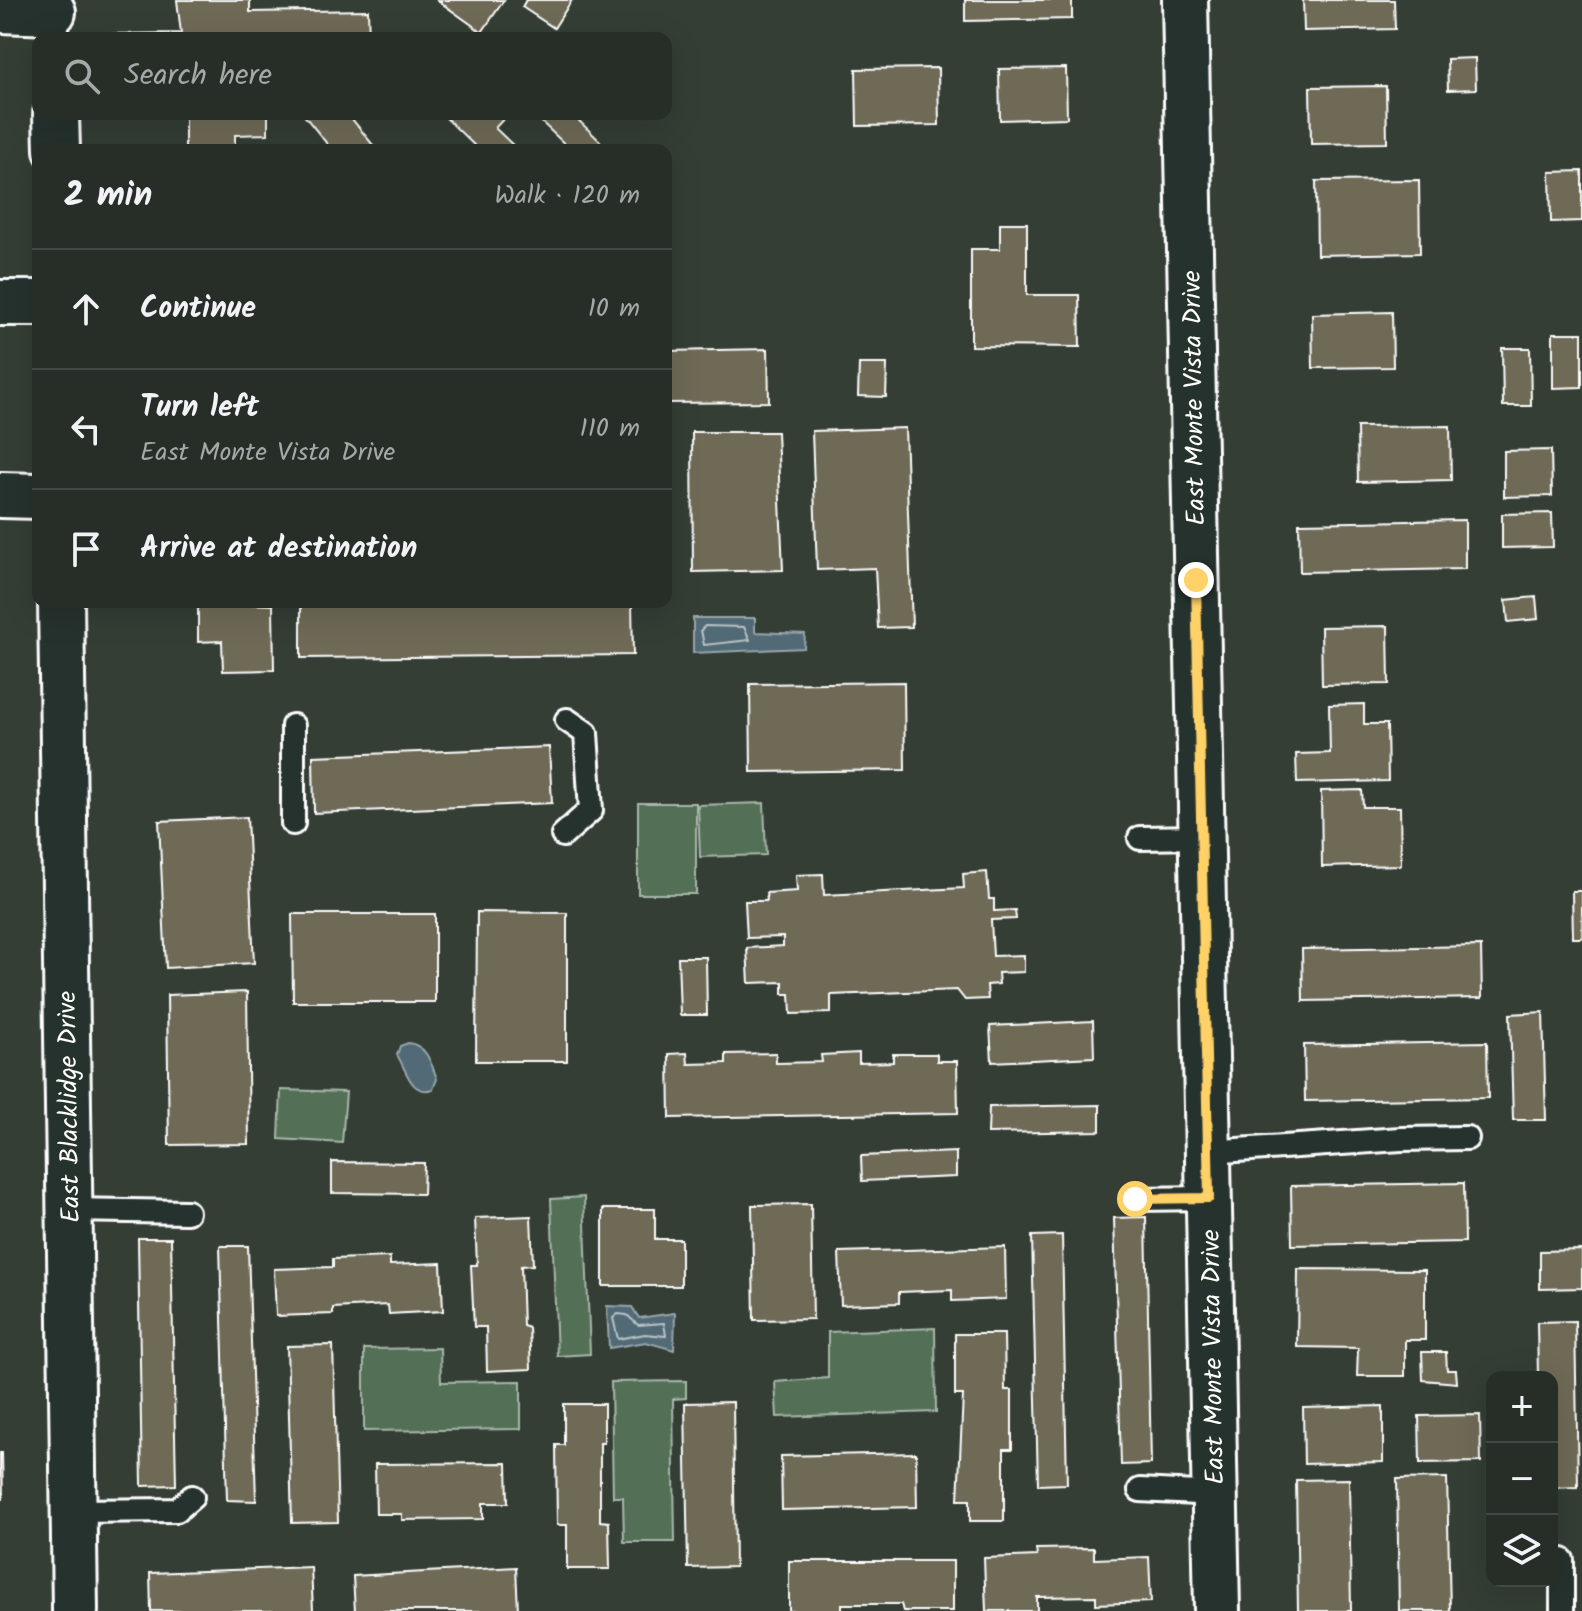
<!DOCTYPE html>
<meta charset="utf-8">
<style>
body{margin:0;font-family:Kalam,sans-serif;background:#333a34;color:#f1f3f6}
.controls{position:absolute;right:24px;bottom:24px;display:grid;overflow:hidden;border-radius:16px;box-shadow:0 8px 32px #0002}
.controls button{width:72px;height:72px;display:grid;place-items:center;padding:0;border:0;border-bottom:2px solid #434a45;background:#272e28;color:#f1f3f6;font:40px sans-serif}
.stop{position:absolute;width:24px;height:24px;margin:-18px;border:6px solid #ffd166;border-radius:50%;background:#fff}
.stop.end{background:#ffd166;border-color:#fff;box-shadow:0 2px 8px #0008}
.list{margin:0;padding:0;list-style:none}
h2{display:flex;justify-content:space-between;align-items:center;height:104px;margin:0;padding:0 32px;font-size:34px}
h2 small{font-size:26px;font-weight:400;color:#a4a8a8}
.list li{display:grid;grid-template-columns:52px 1fr auto;gap:24px;align-items:center;box-sizing:border-box;height:120px;padding:0 32px;border-top:2px solid #434a45}
.list b{display:block;font-size:30px;white-space:nowrap}
.list p{margin:0;font-size:26px;white-space:nowrap;color:#a4a8a8}
.list em{font-size:26px;font-style:normal;color:#a4a8a8}
.icon{flex:none;width:44px;height:44px;fill:none;stroke:currentColor;stroke-width:2;stroke-linecap:round;stroke-linejoin:round}
.map{position:relative;flex:none;width:1582px;height:1611px;overflow:hidden}
.search{position:absolute;background:#272e28;box-shadow:0 8px 32px #0002;left:32px;top:32px;width:640px;height:88px;display:flex;align-items:center;gap:20px;box-sizing:border-box;padding:0 28px;border-radius:16px;color:#a4a8a8;font-size:30px}
.panel{position:absolute;background:#272e28;box-shadow:0 8px 32px #0002;left:32px;top:144px;width:640px;height:464px;border-radius:16px}
.map>svg:first-child{display:block}
.green{fill:#527057;stroke:#a8b8ab;stroke-width:2}
.water{fill:#516b76;stroke:#97a6ad;stroke-width:2}
.lines{fill:none;stroke-linecap:round;stroke-linejoin:round}
.shore{stroke:#b9c4c8;stroke-width:2}
.building{fill:#6e6a56;stroke:#fff;stroke-width:2}
.lane-casing{stroke:#fff;stroke-width:28}
.street-casing{stroke:#fff;stroke-width:50}
.lane{stroke:#26332d;stroke-width:22}
.street{stroke:#26332d;stroke-width:44}
.route{stroke:#ffd166;stroke-width:10}
.labels{text-anchor:middle;stroke-width:8;stroke-linejoin:round;paint-order:stroke}
.street-label{font-size:26px;fill:#fff;stroke:#26332d}
</style>
<div class="map">
<svg width="1582" height="1611" viewBox="0 0 1582 1611">
<rect width="100%" height="100%" fill="#343e35"/>
<filter id="ink" filterUnits="userSpaceOnUse"><feTurbulence type="fractalNoise" baseFrequency=".0125" numOctaves="2"/><feDisplacementMap in="SourceGraphic" scale="16" xChannelSelector="R" yChannelSelector="G"/><feConvolveMatrix kernelMatrix="1 2 1 2 8 2 1 2 1" color-interpolation-filters="sRGB"/></filter>
<g filter="url(#ink)">
<g class="green">
<rect x="638" y="803" width="58" height="91"/>
<polygon points="764,803 766,855 700,857 698,805"/>
<polygon points="281,1090 346,1092 342,1143 279,1139"/>
<polygon points="584,1197 590,1354 557,1356 551,1199"/>
<polygon points="935,1328 936,1412 777,1417 775,1382 828,1378 828,1332"/>
<polygon points="440,1348 441,1382 521,1381 521,1429 364,1431 364,1349"/>
<polygon points="686,1381 686,1398 673,1399 675,1542 624,1542 623,1497 613,1497 611,1382"/>
</g>
<g class="water">
<polygon points="693,618 755,618 755,632 805,634 804,648 693,653"/>
<path d="M408,1043c19,2 23,20 29,36l-4,10c-23,7 -26,-19 -36,-34l3,-9z"/>
<polygon points="607,1306 632,1307 639,1318 675,1313 674,1350 646,1342 609,1348"/>
</g>
<g class="lines">
<g class="shore">
<polygon points="705,626 744,627 750,640 704,645 701,630"/>
<polygon points="618,1314 627,1315 638,1325 664,1323 666,1336 645,1334 618,1339 613,1318"/>
</g>
</g>
<g class="building">
<polygon points="177,0 250,0 250,12 368,10 369,38 103,38 103,34 181,33"/>
<polygon points="437,0 504,0 482,32"/>
<polygon points="526,0 572,0 554,28 522,7"/>
<polygon points="965,0 1072,0 1072,19 965,21"/>
<polygon points="1303,0 1394,0 1395,29 1304,31"/>
<polygon points="1475,58 1476,89 1448,90 1447,59"/>
<polygon points="938,68 939,125 857,126 856,69"/>
<polygon points="1066,68 1067,118 1000,120 999,69"/>
<polygon points="1386,86 1387,143 1311,144 1310,87"/>
<polygon points="185,114 268,114 268,134 235,135 235,150 185,150"/>
<polygon points="303,114 348,114 377,150 332,150"/>
<polygon points="442,114 508,114 495,128 518,150 479,150"/>
<polygon points="533,114 572,114 602,143 596,150 571,150"/>
<polygon points="1582,171 1582,221 1551,222 1550,172"/>
<polygon points="1419,180 1420,253 1317,255 1316,181"/>
<polygon points="1000,223 1027,223 1027,295 1079,295 1080,347 971,346 971,249 1000,249"/>
<polygon points="1392,312 1393,367 1313,368 1312,314"/>
<polygon points="1553,333 1582,333 1582,387 1553,388"/>
<polygon points="1502,348 1530,348 1531,406 1503,406"/>
<polygon points="768,349 769,402 666,403 666,351"/>
<polygon points="859,364 887,364 886,397 858,396"/>
<polygon points="1450,426 1451,480 1358,482 1357,427"/>
<polygon points="905,428 912,627 878,628 875,568 817,570 812,431"/>
<polygon points="692,432 777,432 783,570 693,572"/>
<polygon points="1551,450 1552,496 1504,497 1504,451"/>
<polygon points="1552,513 1553,547 1502,548 1502,514"/>
<polygon points="1465,520 1465,569 1300,572 1299,523"/>
<polygon points="1536,597 1538,619 1508,622 1506,600"/>
<polygon points="198,602 273,605 274,670 223,671 222,641 198,642"/>
<polygon points="301,602 632,602 633,655 301,658"/>
<polygon points="1388,626 1389,684 1322,685 1321,627"/>
<polygon points="904,682 905,770 751,772 750,684"/>
<polygon points="1364,704 1364,724 1387,724 1388,781 1297,783 1296,754 1330,753 1329,705"/>
<polygon points="549,747 552,803 314,813 313,756"/>
<polygon points="1362,790 1363,807 1400,807 1401,865 1322,867 1321,791"/>
<polygon points="247,817 254,963 166,968 159,821"/>
<polygon points="987,872 989,899 994,899 994,911 1015,910 1016,919 991,920 993,956 1024,955 1024,972 998,973 999,984 987,985 988,999 965,1000 957,990 831,995 831,1013 791,1014 790,994 783,994 783,982 749,983 747,948 783,946 783,937 747,938 745,901 767,901 766,893 797,891 796,875 823,874 824,895 964,888 963,874"/>
<polygon points="1572,891 1582,891 1582,938 1573,938"/>
<polygon points="477,912 567,913 567,1061 476,1061"/>
<polygon points="292,914 435,914 435,1002 293,1002"/>
<polygon points="1481,946 1482,998 1303,1001 1302,949"/>
<polygon points="678,957 706,957 707,1015 680,1015"/>
<polygon points="247,992 249,1144 169,1145 167,995"/>
<polygon points="1543,1012 1546,1120 1513,1120 1510,1014"/>
<polygon points="1093,1021 1094,1057 992,1062 990,1026"/>
<polygon points="1487,1042 1488,1098 1305,1101 1304,1045"/>
<polygon points="687,1053 688,1064 726,1063 726,1054 776,1053 776,1063 822,1062 821,1055 859,1053 859,1063 893,1062 893,1054 937,1054 937,1061 957,1061 958,1113 670,1118 669,1054"/>
<polygon points="1100,1105 1100,1131 988,1133 989,1107"/>
<polygon points="956,1152 956,1177 862,1181 861,1156"/>
<polygon points="332,1162 424,1163 423,1194 332,1193"/>
<polygon points="1464,1183 1465,1242 1292,1245 1291,1186"/>
<polygon points="811,1204 813,1319 754,1320 752,1205"/>
<polygon points="603,1209 655,1209 655,1239 681,1239 681,1286 603,1286"/>
<polygon points="531,1216 533,1265 521,1266 523,1326 529,1328 531,1369 487,1371 486,1327 474,1327 471,1265 477,1265 475,1218"/>
<polygon points="1146,1217 1151,1464 1121,1465 1114,1218"/>
<polygon points="1062,1235 1067,1484 1038,1485 1032,1236"/>
<polygon points="138,1238 171,1238 176,1485 142,1486"/>
<polygon points="220,1246 248,1246 256,1501 227,1500"/>
<polygon points="1005,1247 1006,1299 952,1301 952,1290 899,1292 899,1303 841,1305 839,1252"/>
<polygon points="1582,1250 1582,1288 1540,1289 1540,1251"/>
<polygon points="390,1257 390,1265 441,1263 443,1311 389,1314 388,1305 333,1308 333,1314 276,1316 274,1269 333,1267 333,1259"/>
<polygon points="1298,1269 1425,1270 1425,1340 1405,1340 1405,1376 1357,1376 1358,1348 1297,1347"/>
<polygon points="1575,1321 1578,1487 1552,1488 1552,1377 1538,1377 1537,1322"/>
<polygon points="955,1334 1004,1334 1005,1390 1012,1390 1012,1449 1004,1449 1004,1521 970,1521 970,1500 958,1500 963,1395 955,1395"/>
<polygon points="333,1345 338,1522 292,1523 287,1346"/>
<polygon points="1422,1352 1446,1352 1447,1370 1456,1370 1457,1383 1423,1380"/>
<polygon points="733,1402 735,1567 688,1568 685,1403"/>
<polygon points="564,1404 604,1404 604,1443 600,1443 600,1521 609,1522 610,1569 567,1569 567,1525 557,1525 556,1445 564,1445"/>
<polygon points="1383,1406 1383,1462 1304,1464 1303,1408"/>
<polygon points="1480,1415 1481,1462 1420,1463 1419,1416"/>
<polygon points="0,1453 2,1453 3,1499 0,1499"/>
<polygon points="916,1453 917,1507 782,1510 781,1456"/>
<polygon points="507,1463 508,1503 483,1503 483,1519 402,1520 402,1514 376,1514 375,1464"/>
<polygon points="1447,1478 1450,1611 1399,1611 1397,1479"/>
<polygon points="1349,1479 1351,1611 1298,1611 1296,1480"/>
<polygon points="1094,1548 1094,1559 1149,1557 1151,1602 1096,1604 1096,1596 1037,1597 1037,1611 986,1611 984,1558 1037,1556 1036,1549"/>
<polygon points="789,1561 953,1561 953,1611 903,1611 901,1604 842,1604 842,1611 789,1611"/>
<polygon points="311,1567 313,1611 151,1611 150,1573"/>
<polygon points="516,1567 518,1611 355,1611 353,1576"/>
</g>
<g class="lines">
<g class="lane-casing">
<g id="lane">
<polyline points="293,726 293,823"/>
<polyline points="563,835 591,810 586,733 567,720"/>
<polyline points="1140,838 1201,837"/>
<polyline points="1208,1152 1401,1139 1467,1138"/>
<polyline points="1135,1199 1209,1198"/>
<polyline points="69,1210 187,1212"/>
<polyline points="1140,1490 1215,1494"/>
<polyline points="74,1511 177,1510 192,1497"/>
<polyline points="1562,1560 1562,1611"/>
</g>
</g>
<g class="street-casing">
<g id="street">
<polyline points="1185,0 1217,1611"/>
<polyline points="0,10 53,12"/>
<polyline points="56,114 57,150"/>
<polyline points="0,303 38,303"/>
<polyline points="0,495 38,496"/>
<polyline points="61,602 75,1611"/>
</g>
</g>
<use href="#lane" class="lane"/>
<use href="#street" class="street"/>
</g>
</g>
<g class="lines" filter="url(#ink)">
<polyline class="route" points="1135,1199 1209,1198 1196,580"/>
</g>
<g class="labels">
<g class="street-label">
<text transform="translate(1193 398) rotate(-91)" y="9">East Monte Vista Drive</text>
<text transform="translate(68 1107) rotate(-91)" y="9">East Blacklidge Drive</text>
<text transform="translate(1212 1357) rotate(-91)" y="9">East Monte Vista Drive</text>
</g>
</g>
</svg>
<div class="controls">
<button>+</button>
<button>−</button>
<button><svg class="icon" aria-label="layers" viewBox="0 0 24 24"><path d="M12 4l9 5-9 5-9-5zM3 14l9 5 9-5"/></svg></button>
</div>
<div class="stop" style="left:1135px;top:1199px"></div>
<div class="stop end" style="left:1196px;top:580px"></div>
<div class="search"><svg class="icon" aria-label="search" viewBox="0 0 24 24"><circle cx="10" cy="10" r="6"/><path d="M15 15l6 6"/></svg>Search here</div>
<section class="panel">
<h2>2 min<small>Walk · 120 m</small></h2>
<ul class="list">
<li><svg class="icon" aria-label="ahead" viewBox="0 0 24 24"><path d="M12 20V5M6 11l6-6 6 6"/></svg><div><b>Continue</b></div><em>10 m</em></li>
<li><svg class="icon" aria-label="left" viewBox="0 0 24 24"><path d="M17 20v-9H6M10 6l-5 5 5 5"/></svg><div><b>Turn left</b><p>East Monte Vista Drive</p></div><em>110 m</em></li>
<li><svg class="icon" aria-label="arrive" viewBox="0 0 24 24"><path d="M6 21V4h12l-3 4 3 4H6"/></svg><div><b>Arrive at destination</b></div></li>
</ul>
</section>
</div>
